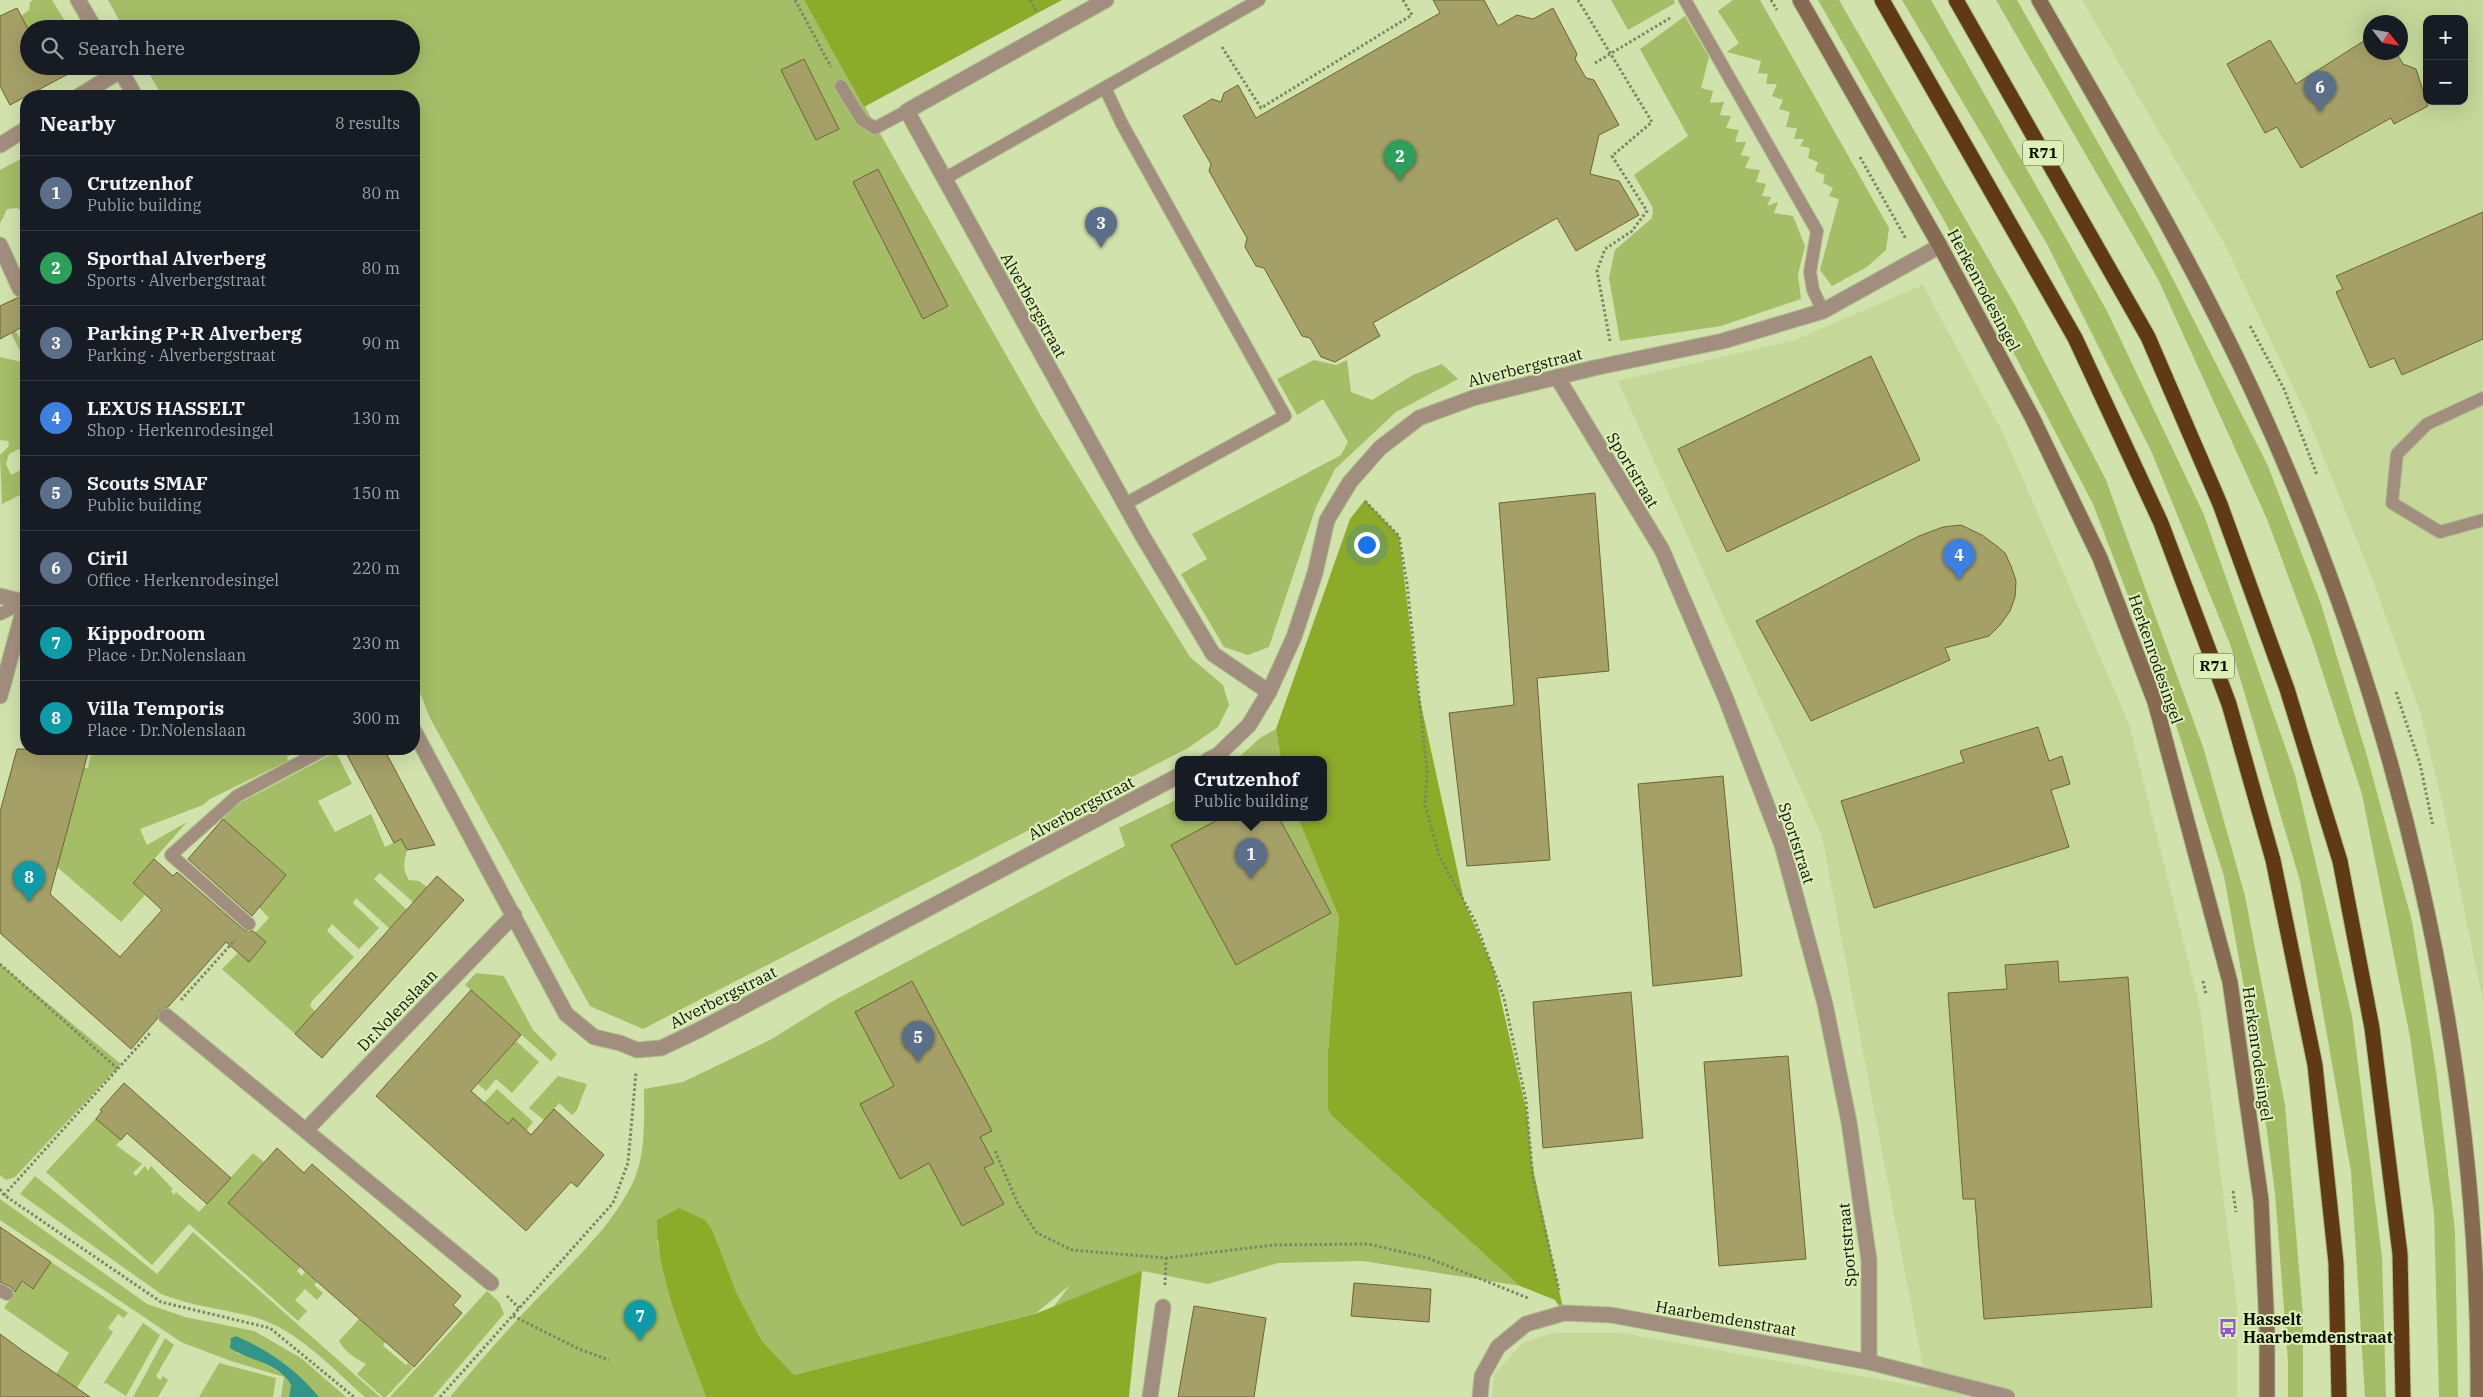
<!DOCTYPE html>
<meta charset="utf-8">
<style>
body{margin:0;font-family:"IBM Plex Serif",serif;background:#242831;color:#f1f3f6}
.controls{position:absolute;right:15px;top:15px;display:grid;overflow:hidden;border-radius:10px;box-shadow:0 5px 20px #0002}
.controls button{width:45px;height:45px;display:grid;place-items:center;padding:0;border:0;border-bottom:1px solid #363941;background:#171b24;color:#f1f3f6;font:25px sans-serif}
.compass{position:absolute;left:2363px;top:15px;width:45px;height:45px;border-radius:50%;background:#171b24;box-shadow:0 5px 20px #0002;rotate:121deg}
.you{position:absolute;left:1366px;top:544px;width:18px;height:18px;margin:-12px;border:4px solid #fff;border-radius:50%;background:#1a73e8;box-shadow:0 0 0 8px #1a73e833}
.badge{display:grid;place-items:center;width:32px;height:32px;border-radius:50%;background:#9059d1;color:#fff;font-size:16px;font-weight:700}
.pin{position:absolute;translate:-50% -41px;filter:drop-shadow(0 1px 2px #0008)}
.pin::after{content:'';position:absolute;top:26px;width:18px;height:15px;background:inherit;clip-path:polygon(0 0,100% 0,50% 100%)}
.popup{position:absolute;left:1175px;top:756px;width:152px;height:65px;box-sizing:border-box;display:grid;place-content:center;border-radius:10px;background:#171b24;filter:drop-shadow(0 1px 4px #0005);font-size:16px;white-space:nowrap;color:#9ea1a6}
.popup b{font-size:19px;color:#f1f3f6}
.popup::after{content:'';position:absolute;left:50%;top:100%;margin-left:-10px;border:10px solid transparent;border-top-color:#171b24}
.list{margin:0;padding:0;list-style:none}
h2{display:flex;justify-content:space-between;align-items:center;height:65px;margin:0;padding:0 20px;font-size:21px}
h2 small{font-size:16px;font-weight:400;color:#9ea1a6}
.list li{display:grid;grid-template-columns:32px 1fr auto;gap:15px;align-items:center;box-sizing:border-box;height:75px;padding:0 20px;border-top:1px solid #363941}
.list b{display:block;font-size:19px;white-space:nowrap}
.list p{margin:0;font-size:16px;white-space:nowrap;color:#9ea1a6}
.list em{font-size:16px;font-style:normal;color:#9ea1a6}
.icon{flex:none;width:28px;height:28px;fill:none;stroke:currentColor;stroke-width:2;stroke-linecap:round;stroke-linejoin:round}
.map{position:relative;flex:none;width:2483px;height:1397px;overflow:hidden}
.search{position:absolute;background:#171b24;box-shadow:0 5px 20px #0002;left:20px;top:20px;width:400px;height:55px;display:flex;align-items:center;gap:12px;box-sizing:border-box;padding:0 18px;border-radius:28px;color:#9ea1a6;font-size:19px}
.panel{position:absolute;background:#171b24;box-shadow:0 5px 20px #0002;left:20px;top:90px;width:400px;height:665px;border-radius:20px}
.map>svg:first-child{display:block}
.built{fill:#c5d89a;fill-rule:evenodd}
.green{fill:#a4bd66}
.forest{fill:#8cab29}
.water{fill:#339587}
.building{fill:#a59f68;stroke:#6c6530}
.lines{fill:none;stroke-linecap:round;stroke-linejoin:round}
.lane-casing{stroke:#aebd8d;stroke-width:14}
.street-casing{stroke:#aebd8d;stroke-width:17}
.secondary-casing{stroke:#aebd8d;stroke-width:17}
.highway-casing{stroke:#aebd8d;stroke-width:17}
.path{stroke:#7b8762;stroke-width:3;stroke-dasharray:2.5 2.5;stroke-linecap:butt}
.lane{stroke:#a28e7e;stroke-width:12}
.street{stroke:#a28e7e;stroke-width:15}
.secondary{stroke:#866a52;stroke-width:15}
.highway{stroke:#603a14;stroke-width:15}
.labels{text-anchor:middle;stroke-width:4;stroke-linejoin:round;paint-order:stroke}
.shield{fill:#deefb8;stroke:#4b5438;stroke-width:1}
.shield-label{font-size:15px;font-weight:bold;fill:#0c1201}
.street-label{font-size:16px;fill:#0c1201;stroke:#deefb8}
.poi-label{font-size:16px;font-weight:bold;fill:#0c1201;stroke:#deefb8;text-anchor:start}
</style>
<div class="map">
<svg width="2483" height="1397" viewBox="0 0 2483 1397">
<rect width="100%" height="100%" fill="#d1e2ac"/>
<g class="built">
<path d="M2082,0h401v1002l-40,-196 -23,-94 -48,-134 -65,-162 -83,-173zM2427,19h37v82h-37zM2370,22h30v30h-30z"/>
<polygon points="1923,285 2003,433 2129,724 2200,1008 2237,1305 2237,1397 1492,1397 1494,1374 1524,1342 1553,1333 1622,1333 1927,1388 1822,836 1618,381 1795,340"/>
</g>
<g class="green">
<polygon points="33,0 52,0 70,29 29,29 29,31 21,16 29,10 30,2"/>
<polygon points="108,0 804,0 1042,418 1190,657 1223,685 1229,705 1218,727 1188,748 643,1029 590,1006 430,718 414,678 414,96 162,96 145,66 411,66 411,29 124,29"/>
<polygon points="1611,0 1674,0 1675,3 1628,30"/>
<polygon points="1733,0 1760,0 1889,228 1886,250 1867,267 1832,286 1820,270 1839,199 1829,196 1833,188 1823,183 1825,175 1815,171 1818,162 1808,158 1810,148 1800,146 1804,139 1794,139 1797,128 1786,127 1790,112 1779,109 1783,100 1772,96 1777,84 1766,84 1768,74 1758,73 1761,61 1727,52 1739,43 1718,11"/>
<polygon points="1818,0 1839,0 2016,307 2106,480 2204,750 2245,896 2285,1105 2303,1315 2303,1397 2288,1397 2288,1361 2275,1193 2259,1070 2224,876 2169,703 2093,504 1945,222"/>
<polygon points="1902,0 1931,0 2107,311 2204,515 2295,775 2352,1016 2382,1257 2386,1397 2365,1397 2351,1172 2300,881 2230,644 2152,453 2047,244"/>
<polygon points="1996,0 2017,0 2152,238 2268,466 2321,604 2367,756 2412,921 2436,1071 2455,1231 2458,1397 2439,1397 2434,1213 2410,1037 2362,794 2313,643 2267,519 2158,279"/>
<polygon points="1685,16 1709,57 1701,88 1713,91 1710,103 1724,102 1720,115 1731,116 1726,128 1739,130 1735,142 1746,142 1741,155 1750,157 1745,168 1760,170 1756,182 1766,184 1762,196 1771,197 1767,206 1778,202 1774,213 1793,216 1805,246 1798,275 1801,299 1721,326 1620,341 1609,278 1615,250 1652,218 1653,208 1634,175 1688,136 1640,49"/>
<polygon points="26,156 26,212 24,213 17,208 7,209 0,224 0,170"/>
<polygon points="16,331 26,350 26,464 19,449 9,454 6,464 11,475 26,467 26,492 2,504 0,455 9,446 8,441 0,440 0,357 26,363 11,333"/>
<polygon points="1314,360 1336,365 1347,360 1351,392 1372,400 1413,375 1442,364 1458,379 1396,412 1335,469 1316,507 1269,647 1248,655 1224,647 1181,574 1207,559 1192,534 1341,455 1348,442 1323,399 1297,415 1277,379"/>
<polygon points="1276,729 1281,760 1236,760 1260,738"/>
<polygon points="92,749 299,749 287,757 288,761 210,799 203,805 140,829 147,845 187,822 133,883 145,895 121,922 57,867 84,768 88,768"/>
<path d="M336,752l16,32 -34,17 17,31 36,-18 14,33 16,-8 6,11c-3,12 -5,20 2,30l10,1 8,6 -13,16 -34,-30 -6,6 33,31 -17,19 -34,-31 -3,5 26,25 -20,21 -27,-25 -5,7 27,26 -42,44 -2,5 6,6 -21,22 -73,-65 16,-16 11,9 17,-19 -11,-10 14,-15 -11,-12 28,-31 -63,-56 11,-13z"/>
<path d="M1178,799v19h120l41,99 -11,135 5,65 188,169 -158,-25 -85,2 -70,21 -65,-13 -108,61 35,-47 -35,29 -241,61 -32,-34 -25,-47 -25,-65 -7,-9 -48,21 8,37 41,119h-256c27,-32 54,-64 83,-94 36,-38 79,-75 101,-123 12,-28 10,-62 10,-91l39,-7 87,-42 63,-39 292,-155 -6,-18z"/>
<polygon points="0,964 121,1064 15,1177 6,1180 0,1175"/>
<polygon points="476,973 504,976 533,1030 557,1054 551,1061 465,985"/>
<polygon points="516,1041 539,1062 512,1093 496,1079 486,1091 478,1084"/>
<polygon points="558,1076 587,1084 577,1110 572,1115 559,1103 544,1120 529,1108"/>
<polygon points="497,1089 533,1122 526,1131 513,1119 508,1124 484,1103"/>
<polygon points="96,1118 121,1140 116,1145 142,1164 133,1173 136,1176 145,1166 148,1171 151,1166 173,1189 171,1191 174,1195 176,1192 199,1212 253,1153 264,1162 228,1203 301,1266 297,1271 302,1276 305,1272 317,1282 314,1285 323,1293 317,1300 305,1289 295,1300 307,1311 298,1321 189,1224 152,1265 46,1172"/>
<path d="M35,1176l122,98 36,-42 187,165h-15c-33,-29 -68,-68 -111,-80 -31,-8 -63,-11 -93,-23l-141,-100z"/>
<path d="M0,1199l147,105 38,13 69,14 47,27 45,39h-27c-21,-26 -52,-47 -83,-61l-6,6 7,11 21,7 27,15 6,10 -2,12h-8l3,-20 -53,-16 -50,-19 -181,-122z"/>
<polygon points="51,1262 128,1313 124,1318 118,1314 108,1328 113,1332 74,1392 53,1379 69,1353 4,1308 22,1282 33,1289"/>
<polygon points="487,1291 499,1302 504,1314 433,1397 390,1397"/>
<path d="M359,1319l26,23 -2,4 23,19 2,-2 5,5 -27,29h-3l-26,-23 9,-10c-11,-6 -21,-12 -27,-23z"/>
<polygon points="143,1323 160,1335 126,1396 106,1383 103,1384"/>
<polygon points="165,1338 174,1345 156,1376 160,1380 163,1376 168,1380 158,1397 133,1397"/>
<polygon points="219,1363 276,1378 273,1397 199,1397"/>
</g>
<g class="forest">
<polygon points="804,0 1062,0 864,107"/>
<polygon points="1365,500 1399,536 1418,691 1464,901 1494,970 1527,1113 1532,1164 1564,1313 1555,1300 1520,1286 1333,1117 1328,1109 1328,1052 1339,917 1298,818 1324,818 1324,760 1281,760 1276,729 1350,519"/>
<path d="M679,1208l26,12 7,9 25,65 25,47 32,34 241,-61 107,-43 -13,126h-423c-19,-54 -50,-120 -49,-177z"/>
</g>
<path class="water" d="M236,1336c31,13 62,35 83,61h-30l2,-12c-13,-23 -40,-23 -61,-37l1,-10z"/>
<g class="building">
<polygon points="1433,0 1484,0 1498,26 1517,15 1533,19 1553,8 1577,54 1575,59 1586,78 1594,80 1619,125 1599,135 1590,174 1619,181 1639,215 1576,251 1557,218 1373,323 1380,336 1335,362 1321,357 1310,338 1302,336 1264,268 1256,266 1245,247 1247,238 1209,171 1211,164 1183,116 1212,99 1221,102 1224,93 1238,85 1256,118 1440,13"/>
<polygon points="17,8 29,31 29,66 83,66 10,105 0,86 0,16"/>
<polygon points="2370,37 2370,52 2396,52 2403,64 2416,69 2428,106 2394,124 2391,118 2301,168 2277,127 2265,133 2227,64 2270,40 2296,84"/>
<polygon points="804,59 839,129 816,140 781,70"/>
<polygon points="878,169 948,306 923,319 853,182"/>
<polygon points="2483,212 2483,339 2402,375 2394,358 2370,368 2336,292 2343,289 2336,276"/>
<polygon points="26,296 26,325 0,339 0,306 17,298"/>
<polygon points="1871,356 1920,460 1727,552 1678,449"/>
<polygon points="1595,493 1609,671 1537,678 1550,860 1467,866 1449,713 1514,705 1499,503"/>
<polygon points="1961,525 1982,535 1998,547 2005,553 2011,566 2016,581 2015,597 2010,611 2000,625 1989,636 1945,648 1950,660 1811,721 1756,621 1919,536 1943,527"/>
<polygon points="2038,727 2049,761 2062,756 2070,784 2051,790 2069,847 1874,908 1841,801 1964,762 1960,751"/>
<polygon points="17,749 89,749 50,894 120,957 162,910 133,883 154,859 173,876 177,872 244,930 253,931 266,942 249,962 226,942 168,1007 159,1010 157,1019 131,1049 0,933 0,812"/>
<polygon points="344,749 384,749 435,845 407,850 401,839 394,843"/>
<polygon points="1723,776 1742,976 1653,986 1638,784"/>
<polygon points="1221,818 1279,818 1331,913 1236,965 1171,845"/>
<polygon points="223,819 286,875 252,916 188,859"/>
<polygon points="437,876 464,900 322,1058 295,1034"/>
<polygon points="2058,961 2059,982 2128,977 2152,1307 1984,1319 1975,1199 1963,1199 1948,993 2007,989 2005,965"/>
<polygon points="912,981 992,1131 980,1137 994,1163 984,1168 1004,1204 962,1226 929,1163 900,1179 860,1104 894,1086 855,1012"/>
<polygon points="471,990 521,1035 471,1091 508,1124 513,1118 531,1135 554,1109 604,1155 577,1187 571,1182 526,1231 376,1096"/>
<polygon points="1631,992 1643,1138 1543,1148 1533,1002"/>
<polygon points="1788,1056 1806,1259 1719,1266 1704,1062"/>
<polygon points="124,1083 231,1178 207,1204 127,1133 121,1140 96,1119 102,1111 100,1110"/>
<polygon points="277,1148 304,1173 312,1164 461,1296 453,1305 462,1313 414,1367 228,1203"/>
<polygon points="0,1227 51,1262 33,1289 22,1281 15,1292 11,1287 0,1282"/>
<polygon points="1354,1283 1431,1289 1429,1322 1351,1316"/>
<polygon points="1194,1306 1266,1318 1254,1397 1178,1397"/>
<polygon points="0,1334 23,1351 90,1397 0,1397"/>
</g>
<g class="lines">
<g class="lane-casing">
<g id="lane">
<polyline points="1685,0 1817,231 1810,272 1813,290 1823,311"/>
<polyline points="841,86 862,120 875,128 907,111"/>
<polyline points="1105,88 1122,124 1285,416 1125,504"/>
<polyline points="944,179 1259,0"/>
<polyline points="2483,398 2427,424 2397,454 2392,503 2440,532 2483,520"/>
<polyline points="0,614 25,602"/>
<polyline points="249,924 171,855 237,796 325,749"/>
<polyline points="0,1290 7,1294"/>
</g>
</g>
<g class="street-casing">
<g id="street">
<polyline points="78,0 95,29"/>
<polyline points="1106,0 907,111 1142,535 1213,654 1269,692"/>
<polyline points="118,66 135,96"/>
<polyline points="79,96 120,71"/>
<polyline points="0,145 26,129"/>
<polyline points="0,245 20,289"/>
<polyline points="1557,377 1662,550 1726,699 1782,845 1825,1004 1849,1122 1869,1260 1869,1362"/>
<polyline points="0,596 25,602"/>
<polyline points="0,696 26,601"/>
<polyline points="414,731 566,1014 594,1037 620,1043 637,1050 661,1048 697,1031 1178,776"/>
<polyline points="1208,760 1218,755 1249,725 1269,692 1294,637 1315,573 1327,520 1350,482 1380,448 1419,418 1473,398 1594,368 1723,341 1823,311 1940,246"/>
<polyline points="166,1016 491,1283"/>
<polyline points="306,1130 514,915"/>
<polyline points="1150,1397 1163,1307"/>
<polyline points="1480,1397 1482,1376 1498,1347 1526,1324 1564,1313 1611,1315 1869,1362 2007,1397"/>
</g>
</g>
<g class="secondary-casing">
<g id="secondary">
<polyline points="1800,0 1940,246 2032,417 2100,558 2155,702 2230,982 2261,1200 2267,1329 2267,1397"/>
<path d="M2039,0c73,127 149,253 211,386 146,311 231,667 228,1011"/>
</g>
</g>
<g class="highway-casing">
<g id="highway">
<polyline points="1882,0 2075,338 2161,523 2229,704 2273,860 2315,1065 2336,1263 2339,1397"/>
<polyline points="1956,0 2148,337 2220,504 2287,689 2340,861 2372,1028 2400,1254 2403,1397"/>
</g>
</g>
<g class="path">
<polyline points="795,0 831,67"/>
<polyline points="1030,0 1037,13"/>
<polyline points="1578,0 1652,122 1612,156 1647,211 1632,231 1605,249 1597,271 1610,341"/>
<polyline points="1771,0 1777,10"/>
<polyline points="1222,47 1261,108 1412,15 1403,0"/>
<polyline points="1595,63 1670,18"/>
<polyline points="1860,157 1906,239"/>
<polyline points="2250,326 2284,389 2317,475"/>
<polyline points="1365,501 1399,536 1407,584 1427,771 1425,805 1440,858 1475,921 1504,998 1526,1101 1533,1178 1559,1290"/>
<polyline points="2396,692 2420,764 2433,826"/>
<polyline points="0,964 118,1069"/>
<polyline points="2203,981 2206,994"/>
<polyline points="181,1000 235,940"/>
<polyline points="995,1151 1018,1204 1037,1233 1072,1250 1166,1258 1274,1245 1368,1244 1428,1258 1528,1298"/>
<polyline points="0,1189 4,1195 161,1302 270,1328 354,1397"/>
<polyline points="2233,1191 2236,1212"/>
<polyline points="4,1195 151,1032"/>
<polyline points="1165,1285 1166,1258"/>
<polyline points="507,1296 519,1308"/>
<polyline points="513,1316 579,1349 609,1360"/>
<polyline points="440,1397 613,1203 628,1163 636,1072"/>
</g>
<use href="#lane" class="lane"/>
<use href="#street" class="street"/>
<use href="#secondary" class="secondary"/>
<use href="#highway" class="highway"/>
</g>
<defs>
<g id="bus-bare" transform="scale(1.5)"><path d="M-5-6H5V4H4V6H2V4H-2V6H-4V4H-5ZM-3.5-4V0h7V-4ZM-3.5 1.2v1.5H-2V1.2ZM2 1.2v1.5H3.5V1.2Z" fill="#9059d1" stroke="#deefb8" stroke-width="2.5" paint-order="stroke"/></g>
</defs>
<g fill-rule="evenodd">
<use href="#bus-bare" x="2228" y="1328"/>
</g>
<g class="labels">
<g class="shield">
<rect x="2023" y="140.5" width="40" height="25" rx="4"/>
<rect x="2194" y="653.5" width="40" height="25" rx="4"/>
</g>
<g class="shield-label">
<text x="2043" y="158">R71</text>
<text x="2214" y="671">R71</text>
</g>
<g class="street-label">
<text transform="translate(1984 290) rotate(62)" y="6">Herkenrodesingel</text>
<text transform="translate(1034 305) rotate(61)" y="6">Alverbergstraat</text>
<text transform="translate(1525 367) rotate(-14)" y="6">Alverbergstraat</text>
<text transform="translate(1633 470) rotate(59)" y="6">Sportstraat</text>
<text transform="translate(2156 659) rotate(71)" y="6">Herkenrodesingel</text>
<text transform="translate(1081 808) rotate(-28)" y="6">Alverbergstraat</text>
<text transform="translate(1797 843) rotate(72)" y="6">Sportstraat</text>
<text transform="translate(723 997) rotate(-27)" y="6">Alverbergstraat</text>
<text transform="translate(397 1010) rotate(-46)" y="6">Dr.Nolenslaan</text>
<text transform="translate(2258 1054) rotate(82)" y="6">Herkenrodesingel</text>
<text transform="translate(1847 1245) rotate(-95)" y="6">Sportstraat</text>
<text transform="translate(1726 1318) rotate(10)" y="6">Haarbemdenstraat</text>
</g>
<g class="poi-label">
<text x="2243" y="1325">Hasselt<tspan x="2243" dy="18">Haarbemdenstraat</tspan></text>
</g>
</g>
</svg>
<div class="controls">
<button>+</button>
<button>−</button>
</div>
<svg class="compass" viewBox="-18 -18 36 36"><path d="M0-13l5 13h-10z" fill="#e53935"/><path d="M0 13l5-13h-10z" fill="#9ea1a6"/></svg>
<div class="you"></div>
<div class="pin badge" style="left:1251px;top:879px;background:#5c6f8a">1</div>
<div class="popup"><b>Crutzenhof</b>Public building</div>
<div class="pin badge" style="left:1400px;top:181px;background:#2e9e5b">2</div>
<div class="pin badge" style="left:1101px;top:248px;background:#5c6f8a">3</div>
<div class="pin badge" style="left:1959px;top:580px;background:#3f7fe0">4</div>
<div class="pin badge" style="left:918px;top:1062px;background:#5c6f8a">5</div>
<div class="pin badge" style="left:2320px;top:112px;background:#5c6f8a">6</div>
<div class="pin badge" style="left:640px;top:1341px;background:#0f9aa8">7</div>
<div class="pin badge" style="left:29px;top:902px;background:#0f9aa8">8</div>
<div class="search"><svg class="icon" aria-label="search" viewBox="0 0 24 24"><circle cx="10" cy="10" r="6"/><path d="M15 15l6 6"/></svg>Search here</div>
<section class="panel">
<h2>Nearby<small>8 results</small></h2>
<ul class="list">
<li><span class="badge" style="background:#5c6f8a">1</span><div><b>Crutzenhof</b><p>Public building</p></div><em>80 m</em></li>
<li><span class="badge" style="background:#2e9e5b">2</span><div><b>Sporthal Alverberg</b><p>Sports · Alverbergstraat</p></div><em>80 m</em></li>
<li><span class="badge" style="background:#5c6f8a">3</span><div><b>Parking P+R Alverberg</b><p>Parking · Alverbergstraat</p></div><em>90 m</em></li>
<li><span class="badge" style="background:#3f7fe0">4</span><div><b>LEXUS HASSELT</b><p>Shop · Herkenrodesingel</p></div><em>130 m</em></li>
<li><span class="badge" style="background:#5c6f8a">5</span><div><b>Scouts SMAF</b><p>Public building</p></div><em>150 m</em></li>
<li><span class="badge" style="background:#5c6f8a">6</span><div><b>Ciril</b><p>Office · Herkenrodesingel</p></div><em>220 m</em></li>
<li><span class="badge" style="background:#0f9aa8">7</span><div><b>Kippodroom</b><p>Place · Dr.Nolenslaan</p></div><em>230 m</em></li>
<li><span class="badge" style="background:#0f9aa8">8</span><div><b>Villa Temporis</b><p>Place · Dr.Nolenslaan</p></div><em>300 m</em></li>
</ul>
</section>
</div>
